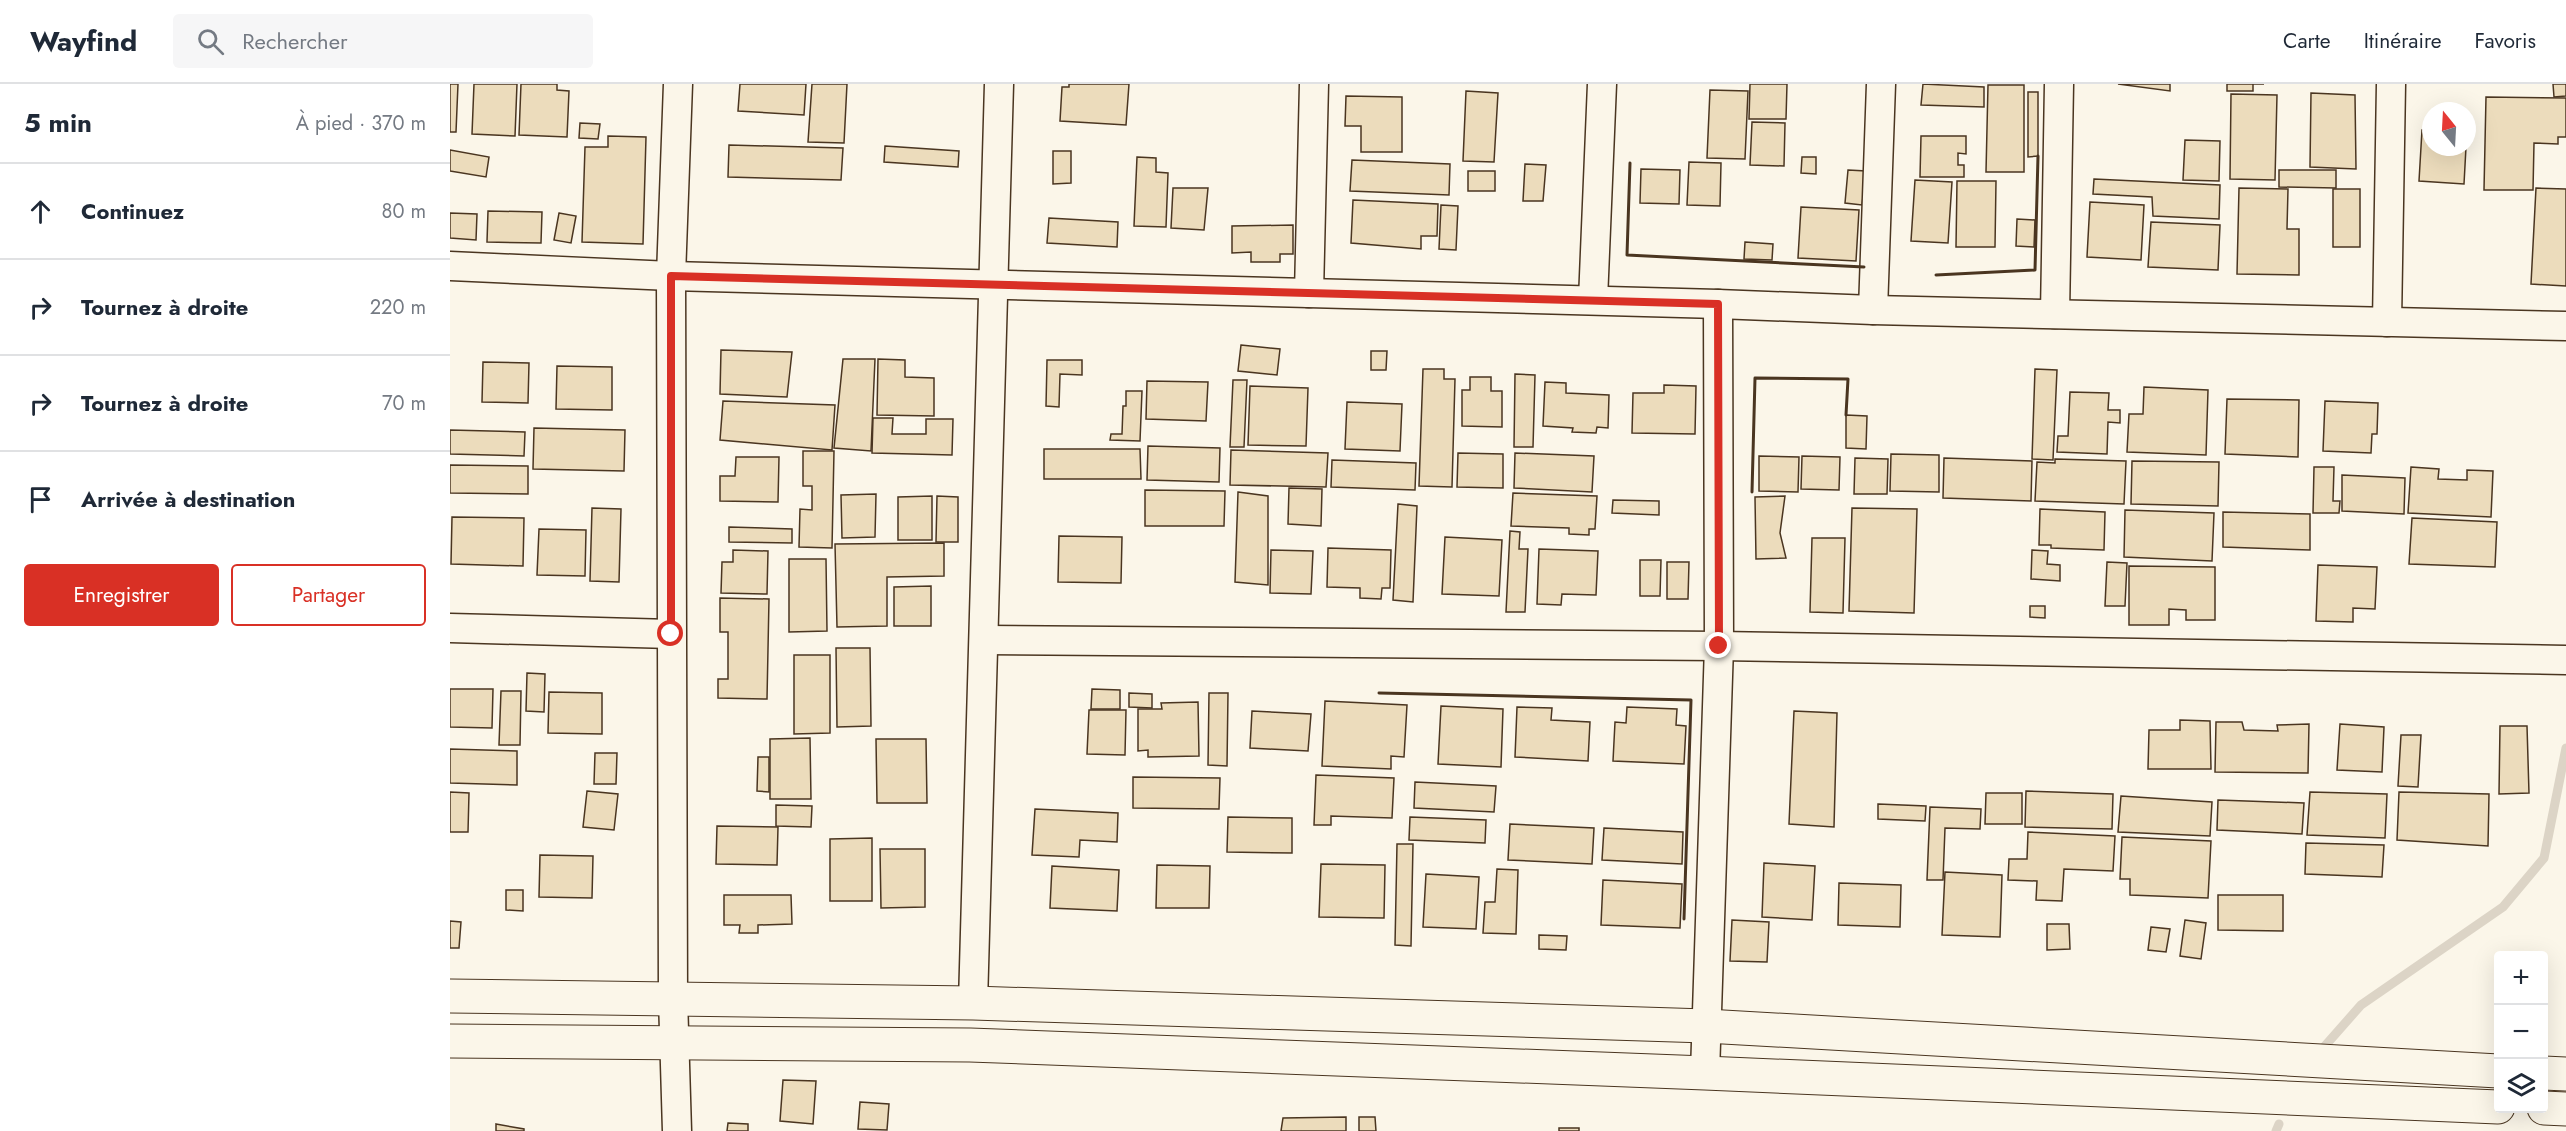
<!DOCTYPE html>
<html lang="fr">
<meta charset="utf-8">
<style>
body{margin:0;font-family:Jost,sans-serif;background:#f6f6f7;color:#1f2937}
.controls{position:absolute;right:18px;bottom:18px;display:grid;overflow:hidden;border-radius:6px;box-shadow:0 6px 24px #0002}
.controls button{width:54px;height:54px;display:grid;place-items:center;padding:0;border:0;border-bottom:2px solid #e0e1e3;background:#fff;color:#1f2937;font:30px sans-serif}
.compass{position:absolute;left:1972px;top:18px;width:54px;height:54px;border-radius:50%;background:#fff;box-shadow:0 6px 24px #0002;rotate:342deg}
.stop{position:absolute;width:18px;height:18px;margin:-14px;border:4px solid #d93025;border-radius:50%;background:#fff}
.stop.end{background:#d93025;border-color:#fff;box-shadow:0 2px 6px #0008}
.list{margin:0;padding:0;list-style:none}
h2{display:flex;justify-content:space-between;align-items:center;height:78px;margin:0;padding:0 24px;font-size:26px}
h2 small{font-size:20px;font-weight:400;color:#747a83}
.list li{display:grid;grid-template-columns:39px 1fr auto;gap:18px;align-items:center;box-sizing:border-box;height:96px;padding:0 24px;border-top:2px solid #e0e1e3}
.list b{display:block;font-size:22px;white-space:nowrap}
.list em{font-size:20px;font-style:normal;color:#747a83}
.actions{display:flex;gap:12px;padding:18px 24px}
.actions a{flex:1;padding:14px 0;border:2px solid #d93025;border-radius:6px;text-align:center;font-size:21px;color:#d93025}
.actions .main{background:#d93025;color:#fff}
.icon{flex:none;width:33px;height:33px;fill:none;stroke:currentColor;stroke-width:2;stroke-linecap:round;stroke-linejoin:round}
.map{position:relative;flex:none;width:2116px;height:1047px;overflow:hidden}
header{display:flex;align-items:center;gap:36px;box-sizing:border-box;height:84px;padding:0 30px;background:#fff;border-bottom:2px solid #e0e1e3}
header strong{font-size:28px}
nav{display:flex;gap:33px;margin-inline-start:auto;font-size:21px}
.search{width:420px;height:54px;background:#f6f6f7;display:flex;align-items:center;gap:15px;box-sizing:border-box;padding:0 21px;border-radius:6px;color:#747a83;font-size:22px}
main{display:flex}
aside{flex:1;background:#fff}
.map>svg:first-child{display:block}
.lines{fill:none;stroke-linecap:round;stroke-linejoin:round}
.stream{stroke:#dcd4c6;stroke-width:9}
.building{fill:#ecdcbc;stroke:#4a3520;stroke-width:1.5}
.street-casing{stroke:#4a3520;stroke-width:31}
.secondary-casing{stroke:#4a3520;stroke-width:35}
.street{stroke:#fbf6e9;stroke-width:28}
.secondary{stroke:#fbf6e9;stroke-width:33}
.wall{stroke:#4a3520;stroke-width:3}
.route{stroke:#d93025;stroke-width:8}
</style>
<header>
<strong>Wayfind</strong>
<div class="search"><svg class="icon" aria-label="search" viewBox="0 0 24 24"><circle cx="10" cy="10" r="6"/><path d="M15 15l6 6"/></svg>Rechercher</div>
<nav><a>Carte</a><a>Itinéraire</a><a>Favoris</a></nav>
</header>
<main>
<aside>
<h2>5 min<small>À pied · 370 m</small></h2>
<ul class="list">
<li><svg class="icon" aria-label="ahead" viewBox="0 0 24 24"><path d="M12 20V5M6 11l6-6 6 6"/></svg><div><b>Continuez</b></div><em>80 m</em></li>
<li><svg class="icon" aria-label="right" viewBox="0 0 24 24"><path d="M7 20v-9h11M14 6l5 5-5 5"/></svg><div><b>Tournez à droite</b></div><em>220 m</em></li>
<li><svg class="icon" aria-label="right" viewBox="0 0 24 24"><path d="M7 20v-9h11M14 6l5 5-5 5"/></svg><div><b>Tournez à droite</b></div><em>70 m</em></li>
<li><svg class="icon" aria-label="arrive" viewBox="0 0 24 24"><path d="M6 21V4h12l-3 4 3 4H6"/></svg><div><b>Arrivée à destination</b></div></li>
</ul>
<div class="actions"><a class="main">Enregistrer</a><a>Partager</a></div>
</aside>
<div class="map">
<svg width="2116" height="1047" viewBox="0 0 2116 1047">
<rect width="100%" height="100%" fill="#fbf6e9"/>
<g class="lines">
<g class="stream">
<polyline points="1874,963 1911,921 2053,823 2094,774 2116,664"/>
<polyline points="1826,1047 1829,1040"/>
</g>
</g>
<g class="building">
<polygon points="0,0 8,0 6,48 0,48"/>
<polygon points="24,0 67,0 65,52 22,50"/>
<polygon points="71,0 107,0 107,6 119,7 117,53 69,51"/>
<polygon points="290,0 356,0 354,31 288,27"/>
<polygon points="362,0 397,0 394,59 358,58"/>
<polygon points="619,0 679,0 676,41 610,37 612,3 619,3"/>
<polygon points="1300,0 1337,0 1336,35 1299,35"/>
<polygon points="1473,0 1534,3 1534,23 1471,21"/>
<polygon points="1668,0 1720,0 1720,7"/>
<polygon points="1777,0 1814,0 1803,0 1803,7 1777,7"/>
<polygon points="2103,0 2116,0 2116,12 2104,13"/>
<polygon points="1538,1 1574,1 1574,88 1536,88"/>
<polygon points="1260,6 1298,7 1295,75 1257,74"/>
<polygon points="1016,7 1048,9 1044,78 1013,77"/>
<polygon points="1578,8 1588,8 1588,72 1578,73"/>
<polygon points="1861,9 1905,11 1906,85 1860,83"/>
<polygon points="1781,10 1827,11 1825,96 1780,95"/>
<polygon points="896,12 952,13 952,68 911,68 911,42 895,42"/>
<polygon points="2036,13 2116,14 2116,53 2108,53 2108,60 2084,59 2083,106 2034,106"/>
<polygon points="1302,38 1335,39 1334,82 1300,81"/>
<polygon points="130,39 150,40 148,55 129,54"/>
<polygon points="1972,46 1981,47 1981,63 2016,63 2014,100 1969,97"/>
<polygon points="158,52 196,53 193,160 132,158 135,63 158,63"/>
<polygon points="1471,52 1516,52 1516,70 1508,69 1508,81 1514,81 1514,93 1470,93"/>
<polygon points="1735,56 1770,57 1769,97 1733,96"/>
<polygon points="279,61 393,64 391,96 278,93"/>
<polygon points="435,62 509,67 508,83 434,78"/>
<polygon points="0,66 39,73 36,93 0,87"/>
<polygon points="603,67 621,67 621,99 603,100"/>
<polygon points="687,73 706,74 706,88 718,89 716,143 684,142"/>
<polygon points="1352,73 1366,73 1366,90 1351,89"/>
<polygon points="902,76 1000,80 999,111 900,107"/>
<polygon points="1239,78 1271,79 1270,122 1237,121"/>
<polygon points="1075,80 1096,81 1093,117 1073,117"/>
<polygon points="1191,85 1230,86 1229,120 1190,119"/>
<polygon points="1398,86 1416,87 1412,121 1395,119"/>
<polygon points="1829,86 1886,86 1886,104 1829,103"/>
<rect x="1018" y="87" width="27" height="20"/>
<polygon points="1644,95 1770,101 1769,135 1703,132 1702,113 1643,110"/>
<polygon points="1465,96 1502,98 1498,159 1461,157"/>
<polygon points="1507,97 1546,97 1545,163 1506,163"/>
<polygon points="723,104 758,104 754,146 721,144"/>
<polygon points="1789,104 1838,105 1837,145 1849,145 1849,191 1787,190"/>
<polygon points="2086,104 2116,105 2116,202 2081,200"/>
<rect x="1883" y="105" width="27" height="58"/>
<polygon points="903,116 988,120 987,152 971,152 971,165 901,159"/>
<polygon points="1640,118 1694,121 1691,176 1637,173"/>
<polygon points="991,121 1008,122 1006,166 989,165"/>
<polygon points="1351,123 1409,126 1406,177 1348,174"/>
<polygon points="38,127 92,128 91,159 37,158"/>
<polygon points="0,129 27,130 26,156 0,154"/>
<polygon points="109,129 126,132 121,159 104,156"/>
<polygon points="599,134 668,138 667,163 597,159"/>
<polygon points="1567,135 1585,136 1584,163 1566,162"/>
<polygon points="1701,138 1770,141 1768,186 1698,183"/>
<polygon points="843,141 843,170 830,170 830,178 801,178 801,168 782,169 782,142"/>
<polygon points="1295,158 1323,160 1322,176 1294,175"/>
<polygon points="791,261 830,265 827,291 788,287"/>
<polygon points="271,266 342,268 337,313 270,310"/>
<polygon points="921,267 937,267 936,286 921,286"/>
<polygon points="393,275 425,275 421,367 384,364"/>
<polygon points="428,275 455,276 455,293 484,294 484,332 427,331"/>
<polygon points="597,276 632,276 632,291 610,290 609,323 596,322"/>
<polygon points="33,278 79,279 78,319 32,318"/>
<polygon points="107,282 162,283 162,326 106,325"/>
<polygon points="973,285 994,285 994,295 1005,295 1002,403 969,402"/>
<polygon points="1585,285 1607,286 1603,376 1582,375"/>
<polygon points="1065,290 1085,291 1083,363 1064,363"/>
<polygon points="1020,293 1041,293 1041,307 1052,307 1052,343 1012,342 1012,306 1020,306"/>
<polygon points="783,296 797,296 794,363 780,363"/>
<polygon points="697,297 758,298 756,337 696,335"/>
<polygon points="1095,298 1116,299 1116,309 1159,311 1158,344 1147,343 1146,349 1122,348 1123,344 1093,342"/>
<polygon points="1214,301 1246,302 1245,350 1182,349 1183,309 1214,309"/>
<polygon points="800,302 858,304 856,362 798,361"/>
<polygon points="1694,303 1758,306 1756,371 1677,368 1679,330 1693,330"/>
<polygon points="676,307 692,307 690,357 660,356 661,350 672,350 673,322 676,322"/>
<polygon points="1620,308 1659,309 1658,326 1670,326 1670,339 1658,338 1657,370 1607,368 1608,352 1618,352"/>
<polygon points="1777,315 1849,316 1848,373 1775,370"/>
<polygon points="273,317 385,321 382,366 270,356"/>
<polygon points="1875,317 1928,319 1927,350 1922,350 1921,369 1873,367"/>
<polygon points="897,318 952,320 950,367 895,365"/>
<polygon points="1396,331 1417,332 1416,365 1396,364"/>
<polygon points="423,334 443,334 442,350 476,350 476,335 503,335 502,371 422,369"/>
<polygon points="84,344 175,346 174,387 83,385"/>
<polygon points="0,346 75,348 74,372 0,370"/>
<polygon points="698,362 770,364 769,398 697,396"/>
<polygon points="594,365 690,365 691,395 594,395"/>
<polygon points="781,366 878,369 876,403 780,401"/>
<polygon points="353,367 384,367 382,464 349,463 350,425 362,426 362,402 353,402"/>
<polygon points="1008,369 1053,370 1053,404 1007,403"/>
<polygon points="1065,369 1144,372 1142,408 1064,404"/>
<polygon points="1441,370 1489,371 1489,408 1440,407"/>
<polygon points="1309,372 1349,373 1348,408 1309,407"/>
<polygon points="1352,372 1390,373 1389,406 1351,405"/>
<polygon points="286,373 329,373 328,418 270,417 270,392 285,392"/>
<polygon points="1405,374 1438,375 1437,410 1404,410"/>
<polygon points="1494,374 1582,377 1581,417 1493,414"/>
<polygon points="1605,375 1676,377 1674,420 1585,417 1587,378 1605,379"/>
<polygon points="882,376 966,379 965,406 881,403"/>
<polygon points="1682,377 1769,378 1768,422 1681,420"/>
<polygon points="0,381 78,382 78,410 0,409"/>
<polygon points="1864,383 1884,383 1883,417 1890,417 1889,429 1863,429"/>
<polygon points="1961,383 1989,385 1988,395 2017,396 2017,386 2043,387 2041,433 1958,429"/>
<polygon points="1892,391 1955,394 1954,430 1892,427"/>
<polygon points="839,404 872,405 871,442 838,440"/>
<polygon points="695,406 775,407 774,442 695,442"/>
<polygon points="788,408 818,412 818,501 785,498"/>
<polygon points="1063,409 1147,412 1145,445 1139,445 1139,451 1119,450 1119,444 1061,442"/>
<polygon points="426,410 425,453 392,454 391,411"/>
<polygon points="482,412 482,456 448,456 448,413"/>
<polygon points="487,412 508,413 508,458 486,458"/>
<polygon points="1335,412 1330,449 1336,474 1306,475 1305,413"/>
<polygon points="1163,416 1209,417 1209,431 1162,429"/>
<polygon points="948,420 967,422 963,518 943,516"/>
<polygon points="142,424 171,425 169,498 140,497"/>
<polygon points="1402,424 1467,425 1464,529 1399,527"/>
<polygon points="1590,425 1655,428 1654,466 1601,464 1601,461 1589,461"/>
<polygon points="1675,426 1764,429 1762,477 1674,473"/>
<polygon points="1773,428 1860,430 1860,466 1773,463"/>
<polygon points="2,433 74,434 73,482 1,480"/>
<polygon points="1962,434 2047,438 2045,483 1959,480"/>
<polygon points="279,443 342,445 342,459 279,458"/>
<polygon points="89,445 136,446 135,492 87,491"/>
<polygon points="1060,447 1070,448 1069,465 1078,465 1075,528 1056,528"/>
<polygon points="609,452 672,453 671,499 608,498"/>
<polygon points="995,453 1052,456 1049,512 992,510"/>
<polygon points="1362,454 1395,454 1393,529 1360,528"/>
<polygon points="494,459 494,492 437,493 437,542 387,543 385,460"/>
<polygon points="878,464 941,466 940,504 932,504 931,515 910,514 910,504 877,503"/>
<polygon points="1089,465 1148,467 1146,511 1112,510 1111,521 1087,520"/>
<polygon points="283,466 318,467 317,510 271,509 272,478 283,478"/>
<polygon points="821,466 863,467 861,510 820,509"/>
<polygon points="1582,466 1598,467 1597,480 1610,481 1610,497 1581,495"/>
<polygon points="339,475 376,475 377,547 339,548"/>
<polygon points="1190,476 1211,476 1210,512 1190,512"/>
<polygon points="1217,478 1239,478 1238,515 1217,515"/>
<polygon points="1657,478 1677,479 1675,522 1655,522"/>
<polygon points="1868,481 1927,483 1925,525 1903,524 1903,538 1866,537"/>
<polygon points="1679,482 1765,483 1765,536 1736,536 1736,526 1719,525 1719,541 1679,541"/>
<polygon points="481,502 481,542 444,542 444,503"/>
<polygon points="270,514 319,515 317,615 268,614 268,595 278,595 278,548 270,548"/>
<polygon points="1580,522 1595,522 1595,534 1580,533"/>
<polygon points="386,564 420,564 421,642 387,643"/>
<polygon points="344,571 380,571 380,649 344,650"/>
<polygon points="77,589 95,590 94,628 76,627"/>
<polygon points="0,605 43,605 42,644 0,643"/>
<polygon points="642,605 670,606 670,625 641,625"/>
<polygon points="51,607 71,607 70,661 49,661"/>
<polygon points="99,608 152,609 152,650 98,649"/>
<polygon points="679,609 702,610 702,624 679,623"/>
<polygon points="759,609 778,609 777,682 758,681"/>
<polygon points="875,617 957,621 954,673 941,672 941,685 872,682"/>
<polygon points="748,618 749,672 698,673 698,666 688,667 688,625 712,625 711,619"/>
<polygon points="991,622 1053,625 1051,683 988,680"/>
<polygon points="1067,623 1102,624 1101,636 1140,638 1138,677 1065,673"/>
<polygon points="1177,623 1227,625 1226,641 1236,642 1234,680 1163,677 1165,638 1176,639"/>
<polygon points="639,626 676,626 675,671 637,670"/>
<polygon points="802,627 861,630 858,667 800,664"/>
<polygon points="1344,627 1387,629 1384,743 1339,740"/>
<polygon points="1730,636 1760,637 1761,685 1698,685 1699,646 1730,646"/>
<polygon points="1766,638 1792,638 1794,646 1828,647 1827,641 1859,640 1858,689 1765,688"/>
<polygon points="1890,640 1934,643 1932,688 1887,686"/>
<polygon points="2050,642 2077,642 2079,709 2049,710"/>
<polygon points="1951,651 1971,651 1968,703 1948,702"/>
<polygon points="360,654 361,715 320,715 320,655"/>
<polygon points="426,655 476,655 477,719 427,719"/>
<polygon points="0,665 67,667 67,701 0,699"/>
<polygon points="145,669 167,669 166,700 144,700"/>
<polygon points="308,673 319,673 319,708 307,707"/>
<polygon points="866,691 944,694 942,734 881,732 881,741 864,741"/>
<polygon points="683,693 770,694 769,725 683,724"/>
<polygon points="965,698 1046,702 1044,728 964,724"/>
<polygon points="137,707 168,710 164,746 133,743"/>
<polygon points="1576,707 1663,710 1662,745 1575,743"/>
<polygon points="0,708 19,709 18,748 0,748"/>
<polygon points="1860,708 1937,710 1935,754 1857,751"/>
<polygon points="1949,708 2039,710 2038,762 1947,756"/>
<polygon points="1536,709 1572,709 1572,740 1535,740"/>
<polygon points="1671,712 1762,718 1760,752 1668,748"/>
<polygon points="1768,716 1854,719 1852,750 1767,746"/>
<polygon points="1428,720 1476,722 1475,737 1428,735"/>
<polygon points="326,721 362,722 361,743 326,742"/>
<polygon points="1480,723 1531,725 1530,745 1495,744 1493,796 1477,796"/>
<polygon points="585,725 668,729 667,758 630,756 629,773 582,771"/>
<polygon points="778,733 842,734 842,769 777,768"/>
<polygon points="960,733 1036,736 1035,759 959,756"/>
<polygon points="1060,740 1144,744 1142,780 1058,776"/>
<polygon points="267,742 328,743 327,781 266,780"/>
<polygon points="1154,744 1233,748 1232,780 1152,776"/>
<polygon points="1578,748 1665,752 1663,787 1614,785 1612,817 1586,816 1587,797 1558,796 1559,775 1577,775"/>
<polygon points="1672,753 1761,757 1758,814 1680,811 1680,795 1670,795"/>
<polygon points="422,754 422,817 380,817 380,755"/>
<polygon points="1856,759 1934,761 1932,793 1855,790"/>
<polygon points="947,760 963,760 961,862 945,861"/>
<polygon points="430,765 475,765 475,823 431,824"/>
<polygon points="90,771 143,772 142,814 89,813"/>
<polygon points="1314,779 1365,782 1362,836 1312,833"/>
<polygon points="871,780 935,781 934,834 869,833"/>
<polygon points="707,781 760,782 759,824 706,824"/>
<polygon points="602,782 669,786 667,827 600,824"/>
<polygon points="1047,785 1068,786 1066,850 1033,849 1035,818 1045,818"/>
<polygon points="1495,788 1552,791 1550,853 1492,851"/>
<polygon points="976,790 1029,793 1026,845 973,843"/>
<polygon points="1153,796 1232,800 1230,844 1151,841"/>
<polygon points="1389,799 1451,801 1450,843 1388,841"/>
<polygon points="56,806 73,806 73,827 56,826"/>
<polygon points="274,811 341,811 342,840 308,841 308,849 289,849 290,841 274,841"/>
<polygon points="1768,811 1833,811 1833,847 1768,846"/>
<polygon points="1282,836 1319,838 1317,878 1280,877"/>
<polygon points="1735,836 1756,839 1751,875 1730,872"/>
<polygon points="0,837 11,838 9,864 0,864"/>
<polygon points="1597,840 1619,840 1620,865 1597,866"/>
<polygon points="1701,843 1720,845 1716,868 1698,866"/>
<polygon points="1089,851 1117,852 1116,866 1089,865"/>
<polygon points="333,996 366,997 363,1040 330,1037"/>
<polygon points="410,1018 439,1020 437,1046 408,1045"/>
<polygon points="896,1033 896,1047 831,1047 833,1034"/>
<polygon points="909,1033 925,1033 926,1047 909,1047"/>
<polygon points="278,1039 298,1040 298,1047 277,1047"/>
<polygon points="46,1040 74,1045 74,1047 46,1047"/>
<rect x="1109" y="1044" width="20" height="3"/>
</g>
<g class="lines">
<g class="street-casing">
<g id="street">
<polyline points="0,182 221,192 1268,220 1423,226 2116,242"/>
<polyline points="859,209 864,0"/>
<polyline points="1143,216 1152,0"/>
<polyline points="1423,226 1431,0"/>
<polyline points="1605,230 1609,0"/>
<polyline points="1937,238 1941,0"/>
<polyline points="0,544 221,550"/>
<polyline points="534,556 1269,562 2116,576"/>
<polyline points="523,919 549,0"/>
<polyline points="1255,989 1269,562 1268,220"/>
<polyline points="227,1047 223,914 221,192 228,0"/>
</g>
</g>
<g class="secondary-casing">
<g id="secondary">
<polyline points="0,912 523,919 1256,942 2048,987"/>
<polyline points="0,957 520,961 1255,989 2048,1023"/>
<polyline points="2094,989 2116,990"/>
<polyline points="2094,1024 2116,1025"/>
</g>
</g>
<use href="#street" class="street"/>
<use href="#secondary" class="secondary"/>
<g class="wall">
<polyline points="1180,79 1177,171 1414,183"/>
<polyline points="1486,191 1585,186 1588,72"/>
<polyline points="1302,408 1305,294 1398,295 1396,331"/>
<polyline points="929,609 1241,616 1234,835"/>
</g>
</g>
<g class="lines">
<polyline class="route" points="221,550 221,192 1268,220 1269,562"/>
</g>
</svg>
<div class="controls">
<button>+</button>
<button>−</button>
<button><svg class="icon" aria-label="layers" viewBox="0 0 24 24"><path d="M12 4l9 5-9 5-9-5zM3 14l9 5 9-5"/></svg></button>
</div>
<svg class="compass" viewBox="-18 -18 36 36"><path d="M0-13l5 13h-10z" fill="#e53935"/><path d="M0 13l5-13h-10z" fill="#747a83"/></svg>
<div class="stop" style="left:221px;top:550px"></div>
<div class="stop end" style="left:1269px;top:562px"></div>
</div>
</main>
